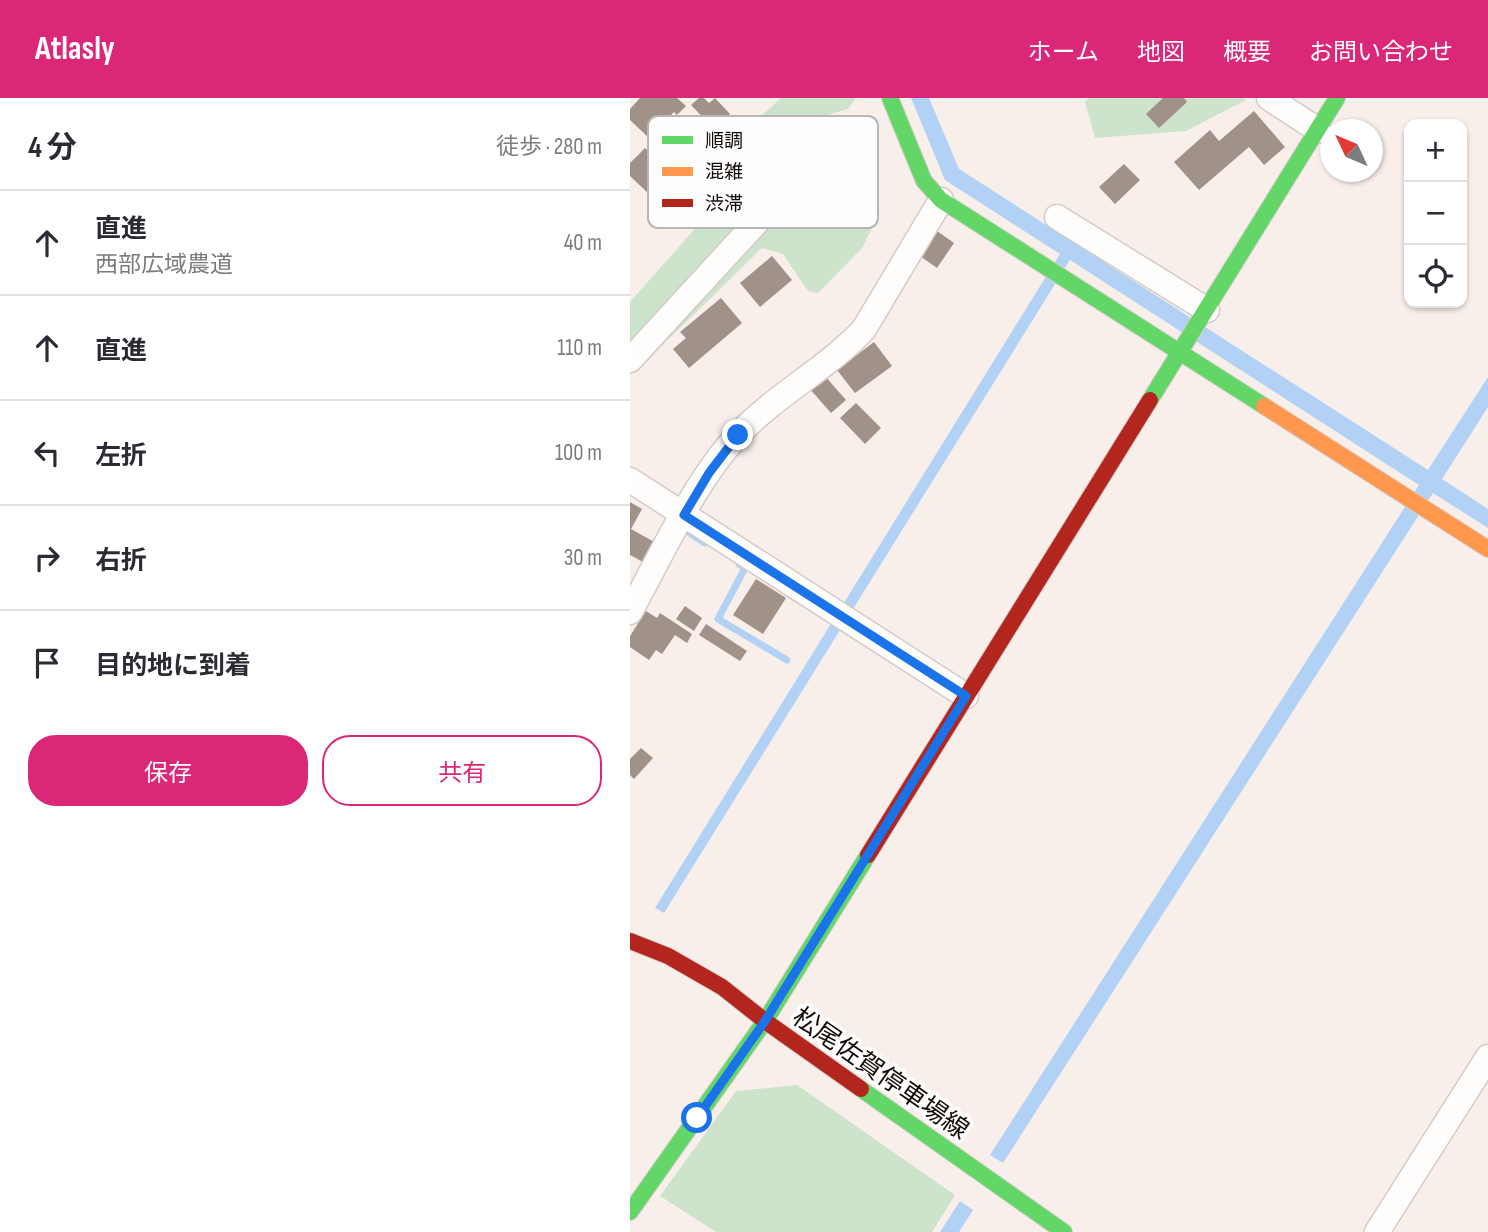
<!DOCTYPE html>
<html lang="ja">
<meta charset="utf-8">
<style>
body{margin:0;font-family:"Sofia Sans Condensed","Noto Sans JP",sans-serif;background:#f7f7f7;color:#2b2b33}
.controls{position:absolute;right:21px;top:21px;display:grid;overflow:hidden;border-radius:14px;box-shadow:0 2px 5px #0004}
.controls button{width:63px;height:63px;display:grid;place-items:center;padding:0;border:0;border-bottom:2px solid #e1e1e2;background:#fff;color:#2b2b33;font:35px sans-serif}
.compass{position:absolute;left:690px;top:21px;width:63px;height:63px;border-radius:50%;background:#fff;box-shadow:0 2px 5px #0004;rotate:314deg}
.stop{position:absolute;width:21px;height:21px;margin:-16px;border:5px solid #1a73e8;border-radius:50%;background:#fff}
.stop.end{background:#1a73e8;border-color:#fff;box-shadow:0 2px 7px #0008}
.list{margin:0;padding:0;list-style:none}
h2{display:flex;justify-content:space-between;align-items:center;height:91px;margin:0;padding:0 28px;font-size:30px}
h2 small{font-size:23px;font-weight:400;color:#7c7c81}
.list li{display:grid;grid-template-columns:46px 1fr auto;gap:21px;align-items:center;box-sizing:border-box;height:105px;padding:0 28px;border-top:2px solid #e1e1e2}
.list b{display:block;font-size:26px;white-space:nowrap}
.list p{margin:0;font-size:23px;white-space:nowrap;color:#7c7c81}
.list em{font-size:23px;font-style:normal;color:#7c7c81}
.actions{display:flex;gap:14px;padding:21px 28px}
.actions a{flex:1;padding:16px 0;border:2px solid #db2777;border-radius:28px;text-align:center;font-size:24px;color:#db2777}
.actions .main{background:#db2777;color:#fff}
.icon{flex:none;width:38px;height:38px;fill:none;stroke:currentColor;stroke-width:2;stroke-linecap:round;stroke-linejoin:round}
.map{position:relative;flex:none;width:858px;height:1134px;overflow:hidden}
header{display:flex;align-items:center;gap:42px;box-sizing:border-box;height:98px;padding:0 35px;background:#db2777;color:#fff}
header strong{font-size:33px}
nav{display:flex;gap:38px;margin-inline-start:auto;font-size:24px}
main{display:flex}
aside{flex:1;background:#fff}
.map>svg:first-child{display:block}
.green{fill:#cde3cc}
.water{fill:#b1d1f5}
.lines{fill:none;stroke-linecap:round;stroke-linejoin:round}
.stream{stroke:#b1d1f5;stroke-width:7}
.building{fill:#a09189}
.street-casing{stroke:#d4cbc7;stroke-width:27}
.fast-casing{stroke:#d4cbc7;stroke-width:18}
.slow-casing{stroke:#d4cbc7;stroke-width:18}
.jam-casing{stroke:#d4cbc7;stroke-width:18}
.street{stroke:#fefdfc;stroke-width:24}
.fast{stroke:#63d668;stroke-width:16}
.slow{stroke:#ff974d;stroke-width:16}
.jam{stroke:#b3261e;stroke-width:16}
.route{stroke:#1a73e8;stroke-width:9}
.labels{text-anchor:middle;stroke-width:7;stroke-linejoin:round;paint-order:stroke}
.street-label{font-size:26px;fill:#140c08;stroke:#fefefe}
.key{fill:#fefefe;stroke:#b8b5b4;stroke-width:2}
.key-label{font-size:19px;fill:#140c08}
</style>
<header>
<strong>Atlasly</strong>
<nav><a>ホーム</a><a>地図</a><a>概要</a><a>お問い合わせ</a></nav>
</header>
<main>
<aside>
<h2>4 分<small>徒歩 · 280 m</small></h2>
<ul class="list">
<li><svg class="icon" aria-label="ahead" viewBox="0 0 24 24"><path d="M12 20V5M6 11l6-6 6 6"/></svg><div><b>直進</b><p>西部広域農道</p></div><em>40 m</em></li>
<li><svg class="icon" aria-label="ahead" viewBox="0 0 24 24"><path d="M12 20V5M6 11l6-6 6 6"/></svg><div><b>直進</b></div><em>110 m</em></li>
<li><svg class="icon" aria-label="left" viewBox="0 0 24 24"><path d="M17 20v-9H6M10 6l-5 5 5 5"/></svg><div><b>左折</b></div><em>100 m</em></li>
<li><svg class="icon" aria-label="right" viewBox="0 0 24 24"><path d="M7 20v-9h11M14 6l5 5-5 5"/></svg><div><b>右折</b></div><em>30 m</em></li>
<li><svg class="icon" aria-label="arrive" viewBox="0 0 24 24"><path d="M6 21V4h12l-3 4 3 4H6"/></svg><div><b>目的地に到着</b></div></li>
</ul>
<div class="actions"><a class="main">保存</a><a>共有</a></div>
</aside>
<div class="map">
<svg width="858" height="1134" viewBox="0 0 858 1134">
<rect width="100%" height="100%" fill="#f8efeb"/>
<g class="green">
<polygon points="151,0 226,0 218,11 181,22 135,77 166,127 230,98 250,115 232,150 188,195 178,193 153,156 132,150 17,262 0,253 0,204 92,100 91,54"/>
<polygon points="459,0 613,0 616,2 556,33 465,40 455,4"/>
<polygon points="167,987 325,1097 302,1134 86,1134 30,1098 106,993"/>
</g>
<g class="water">
<polygon points="281,0 299,0 329,71 798,372 858,279 858,309 812,381 858,411 858,430 803,395 373,1065 360,1057 789,387 440,162 34,815 25,810 430,156 315,82"/>
<polygon points="330,1103 343,1112 329,1134 310,1134"/>
</g>
<g class="lines">
<g class="stream">
<polyline points="55,432 75,445"/>
<polyline points="109,466 115,470 88,521 157,562"/>
</g>
</g>
<g class="building">
<polygon points="10,0 47,0 56,8 47,17 44,14 19,40 0,22 0,11"/>
<polygon points="69,0 74,0 79,5 85,0 100,16 84,31 61,7"/>
<polygon points="533,0 554,0 557,4 529,30 516,16"/>
<polygon points="624,13 655,49 634,67 619,49 569,92 544,64 580,32 589,43"/>
<polygon points="29,47 53,71 37,87 32,82 19,96 0,78 0,65 15,50 21,56"/>
<polygon points="494,66 510,82 485,106 469,89"/>
<polygon points="307,133 324,145 307,170 290,158"/>
<polygon points="142,158 162,182 130,209 110,185"/>
<polygon points="91,200 112,225 59,270 43,251 56,240 50,234"/>
<polygon points="244,244 262,268 225,295 207,272"/>
<polygon points="194,277 216,302 201,315 179,290"/>
<polygon points="226,305 251,330 235,346 210,320"/>
<polygon points="0,404 12,411 1,431 28,446 17,466 0,457"/>
<polygon points="126,481 156,500 133,536 103,517"/>
<polygon points="55,508 72,520 64,533 46,521"/>
<polygon points="16,513 27,520 30,515 62,536 57,545 45,537 32,556 26,552 19,562 0,549 0,538"/>
<polygon points="76,526 117,553 110,563 69,537"/>
<polygon points="11,650 23,660 4,681 0,677 0,661"/>
</g>
<g class="lines">
<g class="street-casing">
<g id="street">
<polyline points="639,0 688,32"/>
<polyline points="427,119 577,212"/>
<polyline points="0,262 136,114"/>
<polyline points="0,382 336,598"/>
<path d="M0,514c31,-56 64,-130 108,-177 37,-40 89,-66 126,-106l77,-129"/>
<polyline points="747,1134 858,959"/>
</g>
</g>
<g class="fast-casing">
<g id="fast">
<polyline points="260,0 294,83 311,102 634,308"/>
<polyline points="520,302 707,0"/>
<polyline points="231,991 434,1134"/>
<polyline points="0,1114 135,923 238,757"/>
</g>
</g>
<g class="slow-casing">
<polyline id="slow" points="634,308 858,451"/>
</g>
<g class="jam-casing">
<g id="jam">
<polyline points="238,757 520,302"/>
<polyline points="0,843 38,858 92,889 135,923 231,991"/>
</g>
</g>
<use href="#street" class="street"/>
<use href="#fast" class="fast"/>
<use href="#slow" class="slow"/>
<use href="#jam" class="jam"/>
</g>
<g class="lines">
<polyline class="route" points="67,1020 135,923 336,598 54,417 79,375 108,337"/>
</g>
<g class="labels">
<g class="street-label">
<text transform="translate(251 975) rotate(35)" y="9">松尾佐賀停車場線</text>
</g>
</g>
<rect x="18" y="18" width="230" height="112" rx="10" class="key"/>
<rect x="32" y="38" width="31" height="8" fill="#63d668"/>
<rect x="32" y="69" width="31" height="9" fill="#ff974d"/>
<rect x="32" y="101" width="31" height="8" fill="#b3261e"/>
<g class="key-label">
<text x="75" y="49">順調</text>
<text x="75" y="80">混雑</text>
<text x="75" y="112">渋滞</text>
</g>
</svg>
<div class="controls">
<button>+</button>
<button>−</button>
<button><svg class="icon" aria-label="locate" viewBox="0 0 24 24"><circle cx="12" cy="12" r="6"/><path d="M12 2v4M12 18v4M2 12h4M18 12h4"/></svg></button>
</div>
<svg class="compass" viewBox="-18 -18 36 36"><path d="M0-13l5 13h-10z" fill="#e53935"/><path d="M0 13l5-13h-10z" fill="#7c7c81"/></svg>
<div class="stop" style="left:67px;top:1020px"></div>
<div class="stop end" style="left:108px;top:337px"></div>
</div>
</main>
